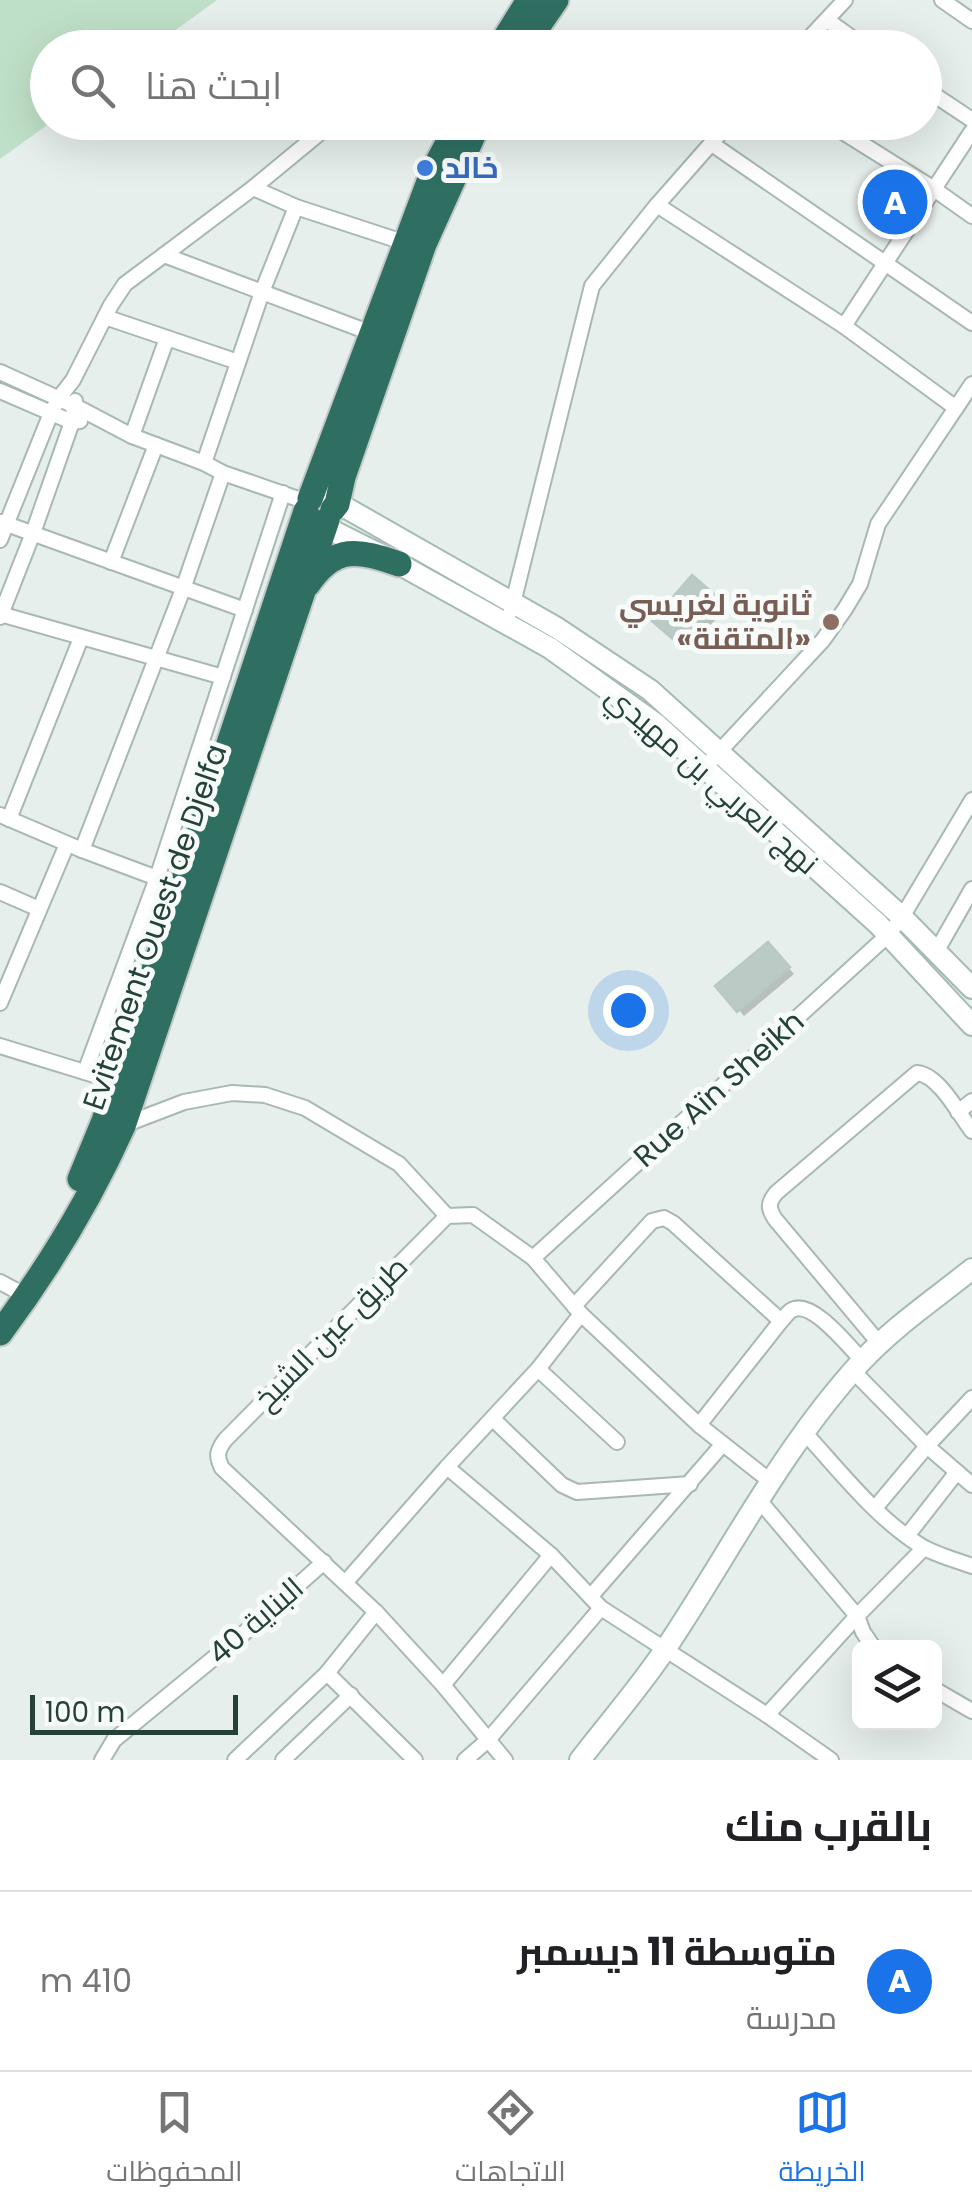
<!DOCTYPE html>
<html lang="ar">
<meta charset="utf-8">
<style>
body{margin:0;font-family:Poppins,Cairo,sans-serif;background:#f6f6f6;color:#202124;direction:rtl}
.controls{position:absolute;right:30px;bottom:30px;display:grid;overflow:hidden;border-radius:15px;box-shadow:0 10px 40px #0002}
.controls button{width:90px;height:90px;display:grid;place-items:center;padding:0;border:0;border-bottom:2px solid #e0e0e0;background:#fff;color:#202124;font:50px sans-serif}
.scale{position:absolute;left:30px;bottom:25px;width:208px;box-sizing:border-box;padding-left:10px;border:5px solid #24423a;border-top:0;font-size:28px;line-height:35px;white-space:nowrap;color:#24423a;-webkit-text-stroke:8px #f7fbf9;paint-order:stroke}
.you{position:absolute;left:628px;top:1010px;width:35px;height:35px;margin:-25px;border:8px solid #fff;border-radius:50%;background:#1a73e8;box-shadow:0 0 0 15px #1a73e833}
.badge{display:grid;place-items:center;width:65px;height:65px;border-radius:50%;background:#1a73e8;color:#fff;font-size:32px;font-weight:700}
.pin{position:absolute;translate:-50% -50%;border:5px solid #fff;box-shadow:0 2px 10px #0006}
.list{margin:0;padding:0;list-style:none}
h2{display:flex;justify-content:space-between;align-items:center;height:130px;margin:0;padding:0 40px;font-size:42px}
h2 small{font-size:32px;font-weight:400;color:#757577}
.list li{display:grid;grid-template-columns:65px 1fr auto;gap:30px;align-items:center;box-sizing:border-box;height:180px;padding:0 40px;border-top:2px solid #e0e0e0}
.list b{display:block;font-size:38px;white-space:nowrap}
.list p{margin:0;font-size:32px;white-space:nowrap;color:#757577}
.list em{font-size:32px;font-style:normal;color:#757577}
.icon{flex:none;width:55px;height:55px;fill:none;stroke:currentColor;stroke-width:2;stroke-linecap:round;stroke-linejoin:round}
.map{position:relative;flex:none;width:972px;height:1760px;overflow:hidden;direction:ltr}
.search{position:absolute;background:#fff;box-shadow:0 10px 40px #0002;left:30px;right:30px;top:30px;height:110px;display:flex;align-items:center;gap:25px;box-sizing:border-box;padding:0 35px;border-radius:55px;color:#757577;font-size:38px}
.sheet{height:310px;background:#fff}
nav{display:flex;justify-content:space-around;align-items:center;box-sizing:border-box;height:140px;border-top:2px solid #e0e0e0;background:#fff;font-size:28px;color:#757577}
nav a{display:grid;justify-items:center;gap:5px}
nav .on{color:#1a73e8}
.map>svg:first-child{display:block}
.green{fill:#bfe0c8}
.shadow{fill:#0003}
.building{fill:#bbcac4;stroke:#b8c9c2;stroke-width:2.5}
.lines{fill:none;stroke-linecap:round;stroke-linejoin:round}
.street-casing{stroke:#a8b8b2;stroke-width:18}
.secondary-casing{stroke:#a4bbb3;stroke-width:24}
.highway-casing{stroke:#c2cac8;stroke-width:29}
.street{stroke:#fff;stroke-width:14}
.secondary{stroke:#fff;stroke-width:20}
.highway{stroke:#2f6f62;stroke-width:25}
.shop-dot{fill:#3f7fe0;stroke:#f7fbf9;stroke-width:4}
.education-dot{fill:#8d6e63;stroke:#f7fbf9;stroke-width:4}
.labels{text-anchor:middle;stroke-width:10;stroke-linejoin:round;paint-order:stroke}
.shop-label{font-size:30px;font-weight:bold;fill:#366cbe;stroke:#f7fbf9;text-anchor:start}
.education-label{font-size:30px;font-weight:bold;fill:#785e54;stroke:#f7fbf9;text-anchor:end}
.street-label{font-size:30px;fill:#24423a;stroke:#f7fbf9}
</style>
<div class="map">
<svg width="972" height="1760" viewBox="0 0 972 1760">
<rect width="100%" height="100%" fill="#e6efeb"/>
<polygon class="green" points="0,0 217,0 152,47 48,48 48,122 50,123 0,159"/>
<g class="shadow">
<polygon points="693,578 726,608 688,650 655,621"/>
<polygon points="774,951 794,974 744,1016 739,1010"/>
</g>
<g class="building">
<polygon points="692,575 722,601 681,646 652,621"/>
<polygon points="768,942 790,967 737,1012 715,986"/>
</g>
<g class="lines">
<g class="street-casing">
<g id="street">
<polyline points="942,0 972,21"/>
<polyline points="827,20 866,48"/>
<polyline points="426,48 439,41 447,40 453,48"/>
<polyline points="800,48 845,0"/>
<polyline points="924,88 972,120"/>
<polyline points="333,122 253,188 164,255 371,333"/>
<polyline points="827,122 934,189 972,216"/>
<polyline points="712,144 972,323"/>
<polyline points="253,188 296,207 406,243"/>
<polyline points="657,205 844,326 956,408"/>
<polyline points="105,317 238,362"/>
<polyline points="844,326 972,131"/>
<polyline points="0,372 75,406 132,436 204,463 223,473 307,502"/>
<polyline points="0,391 72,422 80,421"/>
<polyline points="132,436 167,338"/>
<polyline points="204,463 262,292 296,207"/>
<polyline points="1,522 245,610"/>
<polyline points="0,540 51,413 59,398 73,380 111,305 125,284 164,255"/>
<polyline points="111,562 156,445"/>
<polyline points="511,611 592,286 657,205 730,122"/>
<polyline points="0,614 223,677"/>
<polyline points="0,617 33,533 72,422 75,401"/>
<polyline points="705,767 823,640 845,609 860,584 878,524 972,384"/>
<polyline points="0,815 82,850 157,878"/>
<polyline points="9,819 81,638"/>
<polyline points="82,850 183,589 223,473"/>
<polyline points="0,892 39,909"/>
<polyline points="936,952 972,889"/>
<polyline points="0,1003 67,844"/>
<polyline points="0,1046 117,1082"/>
<polyline points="85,1072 157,878 283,493"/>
<polyline points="958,1112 972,1101"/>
<polyline points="124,1125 184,1102 232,1093 265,1095 305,1108 399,1164 447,1216"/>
<polyline points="533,1258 888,935 902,917 972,800"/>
<polyline points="0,1282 15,1290 25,1299"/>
<polyline points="574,1306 652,1221 664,1218 673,1223 781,1321"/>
<path d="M879,1343l-104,-124c-7,-11 -7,-16 1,-26l141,-120c22,2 42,41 55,58"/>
<polyline points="538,1369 617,1442"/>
<polyline points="853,1371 927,1446 972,1485"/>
<polyline points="493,1419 562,1485 577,1492 690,1484"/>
<path d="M699,1425l82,-104c4,-4 7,-9 11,-11 20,-11 57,37 70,50"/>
<path d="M804,1432c36,39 72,86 117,114 15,9 35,14 51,20"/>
<polyline points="447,1467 551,1555 601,1608 767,1715 831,1760"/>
<polyline points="759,1500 857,1616 767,1715"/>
<polyline points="875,1508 927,1446 972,1398"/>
<polyline points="907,1536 957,1472"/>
<polyline points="345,1583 447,1467 538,1369 581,1314"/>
<polyline points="591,1596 722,1445"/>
<polyline points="874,1648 863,1632 857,1616 924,1548"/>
<polyline points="327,1673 415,1760"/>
<polyline points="443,1685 551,1555"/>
<polyline points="934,1689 972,1711"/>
<polyline points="102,1760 114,1740 243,1634 324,1562"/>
<polyline points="235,1760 327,1673 376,1612"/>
<polyline points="283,1760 351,1695"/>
<polyline points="465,1760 488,1740 601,1608"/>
<path d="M505,1760l-62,-75 -67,-73 -154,-144c-6,-12 -5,-17 3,-28l222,-224 26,-1 60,43 48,56 118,111 71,56"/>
</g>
</g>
<g class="secondary-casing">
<g id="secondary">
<polyline points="327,497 557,628 650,690 902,917 972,988"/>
<polyline points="315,522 399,564 550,648 656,724 878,924 972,1025"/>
<path d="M580,1760c29,-38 62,-75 88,-115 63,-95 115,-198 193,-283 32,-35 74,-63 111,-93"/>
</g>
</g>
<g class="highway-casing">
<g id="highway">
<polyline points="499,48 529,0"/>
<polyline points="523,48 556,0"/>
<polyline points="310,499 433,171 459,122"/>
<polyline points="333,509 337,504 343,477 424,244 479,122"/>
<path d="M308,584c27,-40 51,-34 91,-20"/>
<polyline points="80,1179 104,1121 306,511"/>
<path d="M0,1333c50,-67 89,-131 123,-207l204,-606"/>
</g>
</g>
<use href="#street" class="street"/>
<use href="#secondary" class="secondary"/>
<use href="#highway" class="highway"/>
</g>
<circle class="shop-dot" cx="425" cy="168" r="10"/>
<circle class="education-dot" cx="831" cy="622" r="10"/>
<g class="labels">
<g class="shop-label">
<text x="445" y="178">خالد</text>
</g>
<g class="education-label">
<text x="811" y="615">ثانوية لغريسي<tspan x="811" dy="34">«المتقنة»</tspan></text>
</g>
<g class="street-label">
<text transform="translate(712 780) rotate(41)" y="10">نهج العربي بن مهيدي</text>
<text transform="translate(155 927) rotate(-71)" y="10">Evitement Ouest de Djelfa</text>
<text transform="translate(719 1089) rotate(-42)" y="10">Rue Aïn Sheikh</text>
<text transform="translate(331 1333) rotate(-45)" y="10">طريق عين الشيخ</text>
<text transform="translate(256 1621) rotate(-41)" y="10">البناية 40</text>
</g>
</g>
</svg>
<div class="controls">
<button><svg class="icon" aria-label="layers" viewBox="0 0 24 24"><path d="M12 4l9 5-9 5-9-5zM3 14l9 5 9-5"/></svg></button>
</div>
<div class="scale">100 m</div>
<div class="you"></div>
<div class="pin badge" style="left:895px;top:202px">A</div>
<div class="search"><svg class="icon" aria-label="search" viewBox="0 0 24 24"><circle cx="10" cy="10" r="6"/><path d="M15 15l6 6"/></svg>ابحث هنا</div>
</div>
<section class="sheet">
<h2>بالقرب منك<small></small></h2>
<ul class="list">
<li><span class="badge">A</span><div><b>متوسطة 11 ديسمبر</b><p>مدرسة</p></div><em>410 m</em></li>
</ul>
</section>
<nav>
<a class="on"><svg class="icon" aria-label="map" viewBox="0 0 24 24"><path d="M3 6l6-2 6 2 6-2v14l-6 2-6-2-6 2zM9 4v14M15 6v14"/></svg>الخريطة</a>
<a><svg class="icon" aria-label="directions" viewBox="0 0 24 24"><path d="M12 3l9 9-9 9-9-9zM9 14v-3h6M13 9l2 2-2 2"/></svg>الاتجاهات</a>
<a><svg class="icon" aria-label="saved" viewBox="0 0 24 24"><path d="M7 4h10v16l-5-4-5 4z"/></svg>المحفوظات</a>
</nav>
